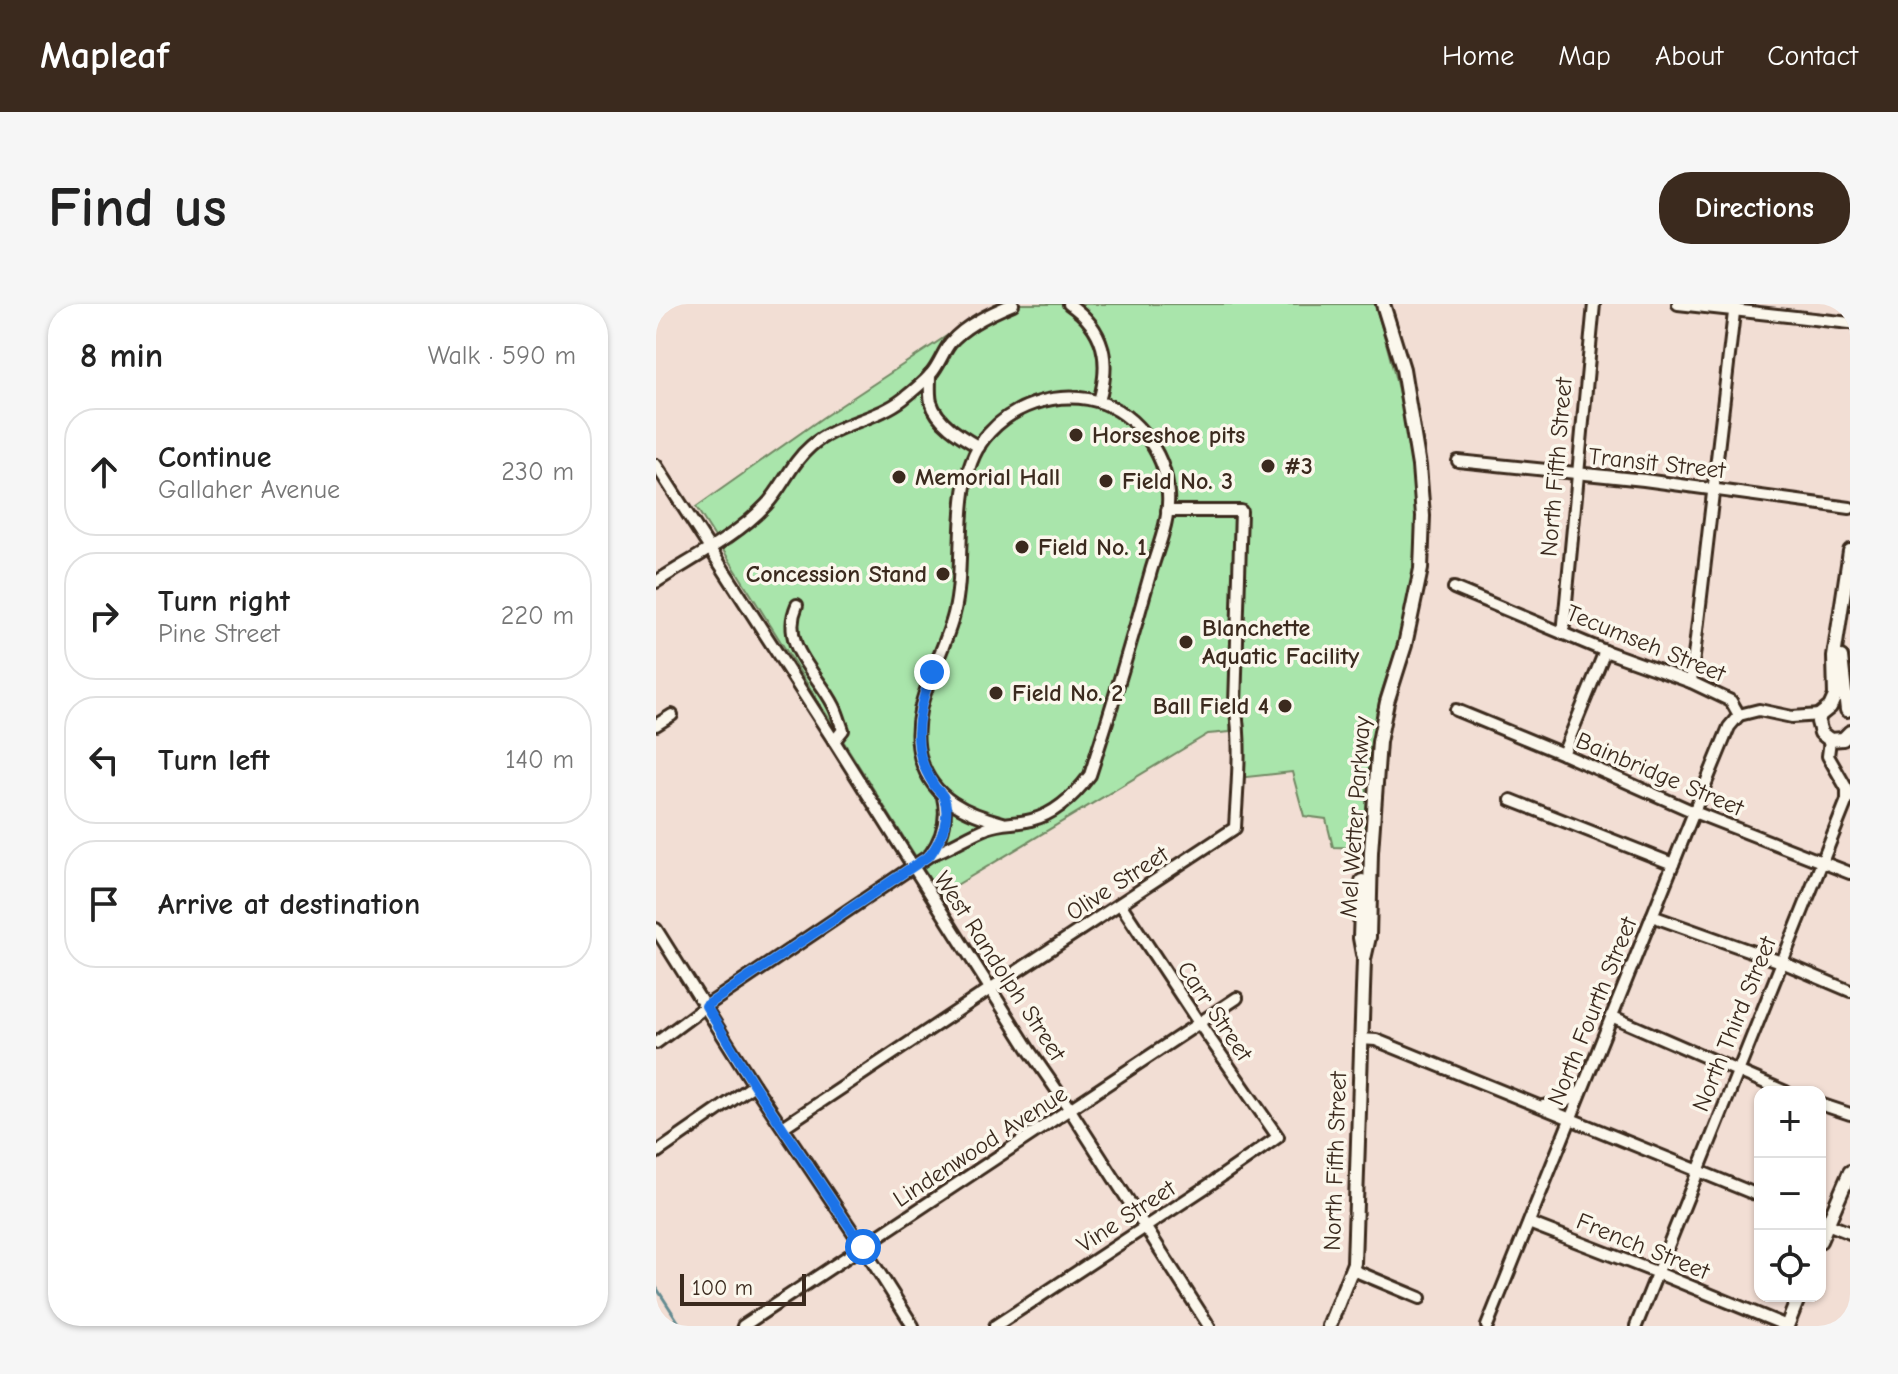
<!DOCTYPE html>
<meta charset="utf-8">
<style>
body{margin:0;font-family:"Comic Neue",sans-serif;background:#f6f6f6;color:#222}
.controls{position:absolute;right:24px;bottom:24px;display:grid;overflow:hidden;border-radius:16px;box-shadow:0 2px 6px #0004}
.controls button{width:72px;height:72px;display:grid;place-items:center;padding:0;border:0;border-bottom:2px solid #e0e0e0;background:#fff;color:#222;font:40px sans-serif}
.scale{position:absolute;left:24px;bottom:20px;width:126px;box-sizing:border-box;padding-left:8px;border:4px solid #3b2a1e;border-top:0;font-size:22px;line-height:28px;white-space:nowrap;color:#3b2a1e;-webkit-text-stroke:6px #fbf7ec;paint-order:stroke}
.stop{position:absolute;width:24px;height:24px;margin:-18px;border:6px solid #1a73e8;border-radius:50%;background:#fff}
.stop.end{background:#1a73e8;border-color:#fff;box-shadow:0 2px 8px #0008}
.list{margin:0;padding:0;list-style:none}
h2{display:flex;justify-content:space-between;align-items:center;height:104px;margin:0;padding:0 32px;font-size:34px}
h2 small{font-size:26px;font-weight:400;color:#767676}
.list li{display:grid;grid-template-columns:52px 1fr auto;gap:24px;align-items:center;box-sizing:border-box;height:128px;margin:0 16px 16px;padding:0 16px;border:2px solid #e0e0e0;border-radius:32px}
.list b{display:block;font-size:30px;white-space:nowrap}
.list p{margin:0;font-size:26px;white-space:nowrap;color:#767676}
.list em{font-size:26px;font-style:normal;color:#767676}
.icon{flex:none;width:44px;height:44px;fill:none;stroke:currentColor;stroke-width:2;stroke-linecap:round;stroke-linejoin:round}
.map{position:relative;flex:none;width:1194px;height:1022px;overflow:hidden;border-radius:32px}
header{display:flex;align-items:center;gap:48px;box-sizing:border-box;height:112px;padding:0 40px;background:#3b2a1e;color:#fff}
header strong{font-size:38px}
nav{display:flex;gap:44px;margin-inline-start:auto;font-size:28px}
.intro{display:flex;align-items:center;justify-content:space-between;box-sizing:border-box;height:192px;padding:0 48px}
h1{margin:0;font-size:56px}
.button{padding:20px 36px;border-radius:32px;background:#3b2a1e;color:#fff;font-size:28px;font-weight:700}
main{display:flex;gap:48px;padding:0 48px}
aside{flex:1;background:#fff;border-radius:32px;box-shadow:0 2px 6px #0004}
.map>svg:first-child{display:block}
.green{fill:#a9e5ab;stroke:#728864;stroke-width:2}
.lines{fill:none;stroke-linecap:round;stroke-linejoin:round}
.stream{stroke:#648b91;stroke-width:3}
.minor-casing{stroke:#3b2a1e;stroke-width:16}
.major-casing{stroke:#3b2a1e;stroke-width:18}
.minor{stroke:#fbf7ec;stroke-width:10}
.major{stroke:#fbf7ec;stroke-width:12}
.route{stroke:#1a73e8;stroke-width:10}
.poi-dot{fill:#3b2a1e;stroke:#fbf7ec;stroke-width:3}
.labels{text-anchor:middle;stroke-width:7;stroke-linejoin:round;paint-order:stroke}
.poi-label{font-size:24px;font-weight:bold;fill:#3b2a1e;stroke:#fbf7ec;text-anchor:start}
.street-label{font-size:24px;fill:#3b2a1e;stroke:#fbf7ec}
</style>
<header>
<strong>Mapleaf</strong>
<nav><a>Home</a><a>Map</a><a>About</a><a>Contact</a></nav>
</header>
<div class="intro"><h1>Find us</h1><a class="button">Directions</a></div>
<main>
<aside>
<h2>8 min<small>Walk · 590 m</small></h2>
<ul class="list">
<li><svg class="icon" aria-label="ahead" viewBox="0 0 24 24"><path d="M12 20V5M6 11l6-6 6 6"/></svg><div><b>Continue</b><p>Gallaher Avenue</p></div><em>230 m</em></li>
<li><svg class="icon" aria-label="right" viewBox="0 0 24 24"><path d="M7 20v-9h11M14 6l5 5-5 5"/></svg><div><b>Turn right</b><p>Pine Street</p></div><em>220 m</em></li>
<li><svg class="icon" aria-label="left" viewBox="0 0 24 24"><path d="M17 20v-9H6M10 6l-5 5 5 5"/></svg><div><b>Turn left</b></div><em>140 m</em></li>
<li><svg class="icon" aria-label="arrive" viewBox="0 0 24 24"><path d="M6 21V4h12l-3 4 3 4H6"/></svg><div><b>Arrive at destination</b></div></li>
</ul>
</aside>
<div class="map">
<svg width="1194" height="1022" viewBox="0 0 1194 1022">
<rect width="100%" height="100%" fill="#f2ded4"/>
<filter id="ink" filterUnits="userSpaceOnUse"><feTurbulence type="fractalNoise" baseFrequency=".0125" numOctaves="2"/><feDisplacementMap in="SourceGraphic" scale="16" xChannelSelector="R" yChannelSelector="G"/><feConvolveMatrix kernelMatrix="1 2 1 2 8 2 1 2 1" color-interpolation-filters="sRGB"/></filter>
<g filter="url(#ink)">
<path class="green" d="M339,0h380c25,84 48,175 38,263 -2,24 -9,54 -16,78 -5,19 -14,38 -18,57 -11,48 -12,97 -15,146l-31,-1 -7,-28 -22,-3 -12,-44 -54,6 -1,-58 -6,2 -1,10 -22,2 -268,161 -244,-388 126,-89z"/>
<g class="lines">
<polyline class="stream" points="0,983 25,1022"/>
<g class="minor-casing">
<g id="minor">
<path d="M413,0c36,25 42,57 30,97"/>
<polyline points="1022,0 1194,19"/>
<path d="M274,71c0,9 -1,19 1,27 6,21 31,35 48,45"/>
<polyline points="802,157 988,176 1194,204"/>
<polyline points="0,161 178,437 373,746 409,798 553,1022"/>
<path d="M0,278c37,-24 80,-45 110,-77 17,-18 25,-42 45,-59 26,-23 65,-26 92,-47 10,-8 20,-16 28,-25 8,-9 12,-22 19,-31 15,-18 41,-30 63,-39"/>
<polyline points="798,284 949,347 1035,378 1075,397 1083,411"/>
<path d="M141,301c-18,41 21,68 37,101 4,8 6,16 9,24l-9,11"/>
<polyline points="907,330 938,0"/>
<polyline points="1035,378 1079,0"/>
<polyline points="800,406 907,450 1038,508 1194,569"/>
<polyline points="1083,411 1103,406 1136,413 1164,411"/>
<polyline points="0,421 16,411"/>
<polyline points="907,450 949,347"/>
<path d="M287,493c5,21 0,40 -13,58 20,-7 37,-19 57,-27 14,-6 29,-4 44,-8 25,-6 44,-25 59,-45 22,-68 42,-135 61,-204 7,-24 19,-51 17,-77 -2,-43 -36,-87 -80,-95 -36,-6 -75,7 -99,34 -41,43 -21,127 -35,181 -12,48 -48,94 -33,146 12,39 46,54 82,63"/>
<polyline points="855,496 1017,560"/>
<polyline points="996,612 1128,659 1194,687"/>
<polyline points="0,625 98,781 207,943 257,1022"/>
<polyline points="955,712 1130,788"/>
<polyline points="705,735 720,736 1104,892"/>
<polyline points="0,739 50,702 274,551"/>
<polyline points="1164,800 1194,810"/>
<polyline points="887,802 907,799 924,788"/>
<path d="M127,823l207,-138 245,-161c2,-40 7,-83 0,-123l6,-194h-74"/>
<polyline points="0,849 98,781"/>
<polyline points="1164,917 1194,929"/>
<polyline points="873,919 1002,969 1131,1022"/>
<polyline points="697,966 764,994"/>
<polyline points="87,1022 581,694"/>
<polyline points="339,1022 550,883 622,833 543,719 465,601"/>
<polyline points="831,1022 1038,508 1073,423 1083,411"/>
<polyline points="980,1022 1191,496 1191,485 1172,452 1174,436"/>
</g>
</g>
<g class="major-casing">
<g id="major">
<polyline points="1194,247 1178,353 1179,392 1174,403 1164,411 1162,418 1165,429 1174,436 1187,435 1194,428"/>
<polyline points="1185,353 1191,406"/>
<polyline points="706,577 704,634 707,650"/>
<polyline points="1164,937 1194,868"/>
<polyline points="673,1022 698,959 708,655 713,633 715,548 723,438 731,398 749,341 765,265 767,212 763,162 747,65 727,0"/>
<polyline points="1131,1022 1143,992"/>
</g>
</g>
<use href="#minor" class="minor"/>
<use href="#major" class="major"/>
</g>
</g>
<g class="lines" filter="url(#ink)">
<path class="route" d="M207,943l-109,-162 -48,-79 224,-151c11,-15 22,-40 13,-59 -2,-3 -5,-6 -8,-9 -5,-8 -11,-19 -14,-29 -8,-29 1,-59 11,-86"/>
</g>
<g class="poi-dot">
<circle cx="420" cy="131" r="8"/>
<circle cx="612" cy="162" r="8"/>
<circle cx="243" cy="173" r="8"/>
<circle cx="450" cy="177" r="8"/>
<circle cx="366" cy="243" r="8"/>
<circle cx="287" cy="270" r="8"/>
<circle cx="530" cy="338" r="8"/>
<circle cx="340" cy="389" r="8"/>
<circle cx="629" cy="402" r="8"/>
</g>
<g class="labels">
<g class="poi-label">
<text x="436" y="139">Horseshoe pits</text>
<text x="628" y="170">#3</text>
<text x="259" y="181">Memorial Hall</text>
<text x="466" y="185">Field No. 3</text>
<text x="382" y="251">Field No. 1</text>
<text x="271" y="278" text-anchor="end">Concession Stand</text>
<text x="546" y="332">Blanchette<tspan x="546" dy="28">Aquatic Facility</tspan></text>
<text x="356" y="397">Field No. 2</text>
<text x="613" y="410" text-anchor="end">Ball Field 4</text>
</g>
<g class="street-label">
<text transform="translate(1001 159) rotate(6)" y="8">Transit Street</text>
<text transform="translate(900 163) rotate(-85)" y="8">North Fifth Street</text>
<text transform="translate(990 339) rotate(22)" y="8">Tecumseh Street</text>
<text transform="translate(1004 470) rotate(23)" y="8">Bainbridge Street</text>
<text transform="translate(699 513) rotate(-86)" y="8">Mel Wetter Parkway</text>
<text transform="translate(461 579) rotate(-33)" y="8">Olive Street</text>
<text transform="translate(344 662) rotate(57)" y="8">West Randolph Street</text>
<text transform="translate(559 707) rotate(56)" y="8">Carr Street</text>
<text transform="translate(936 707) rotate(-68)" y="8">North Fourth Street</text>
<text transform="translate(1078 720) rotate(-68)" y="8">North Third Street</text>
<text transform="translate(324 842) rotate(-33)" y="8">Lindenwood Avenue</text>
<text transform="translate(679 857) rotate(-88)" y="8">North Fifth Street</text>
<text transform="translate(470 912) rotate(-33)" y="8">Vine Street</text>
<text transform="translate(987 942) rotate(22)" y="8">French Street</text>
</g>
</g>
</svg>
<div class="controls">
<button>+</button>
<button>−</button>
<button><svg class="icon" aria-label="locate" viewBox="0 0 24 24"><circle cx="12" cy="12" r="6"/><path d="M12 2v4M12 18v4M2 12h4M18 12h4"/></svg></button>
</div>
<div class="scale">100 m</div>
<div class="stop" style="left:207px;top:943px"></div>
<div class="stop end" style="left:276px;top:368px"></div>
</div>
</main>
